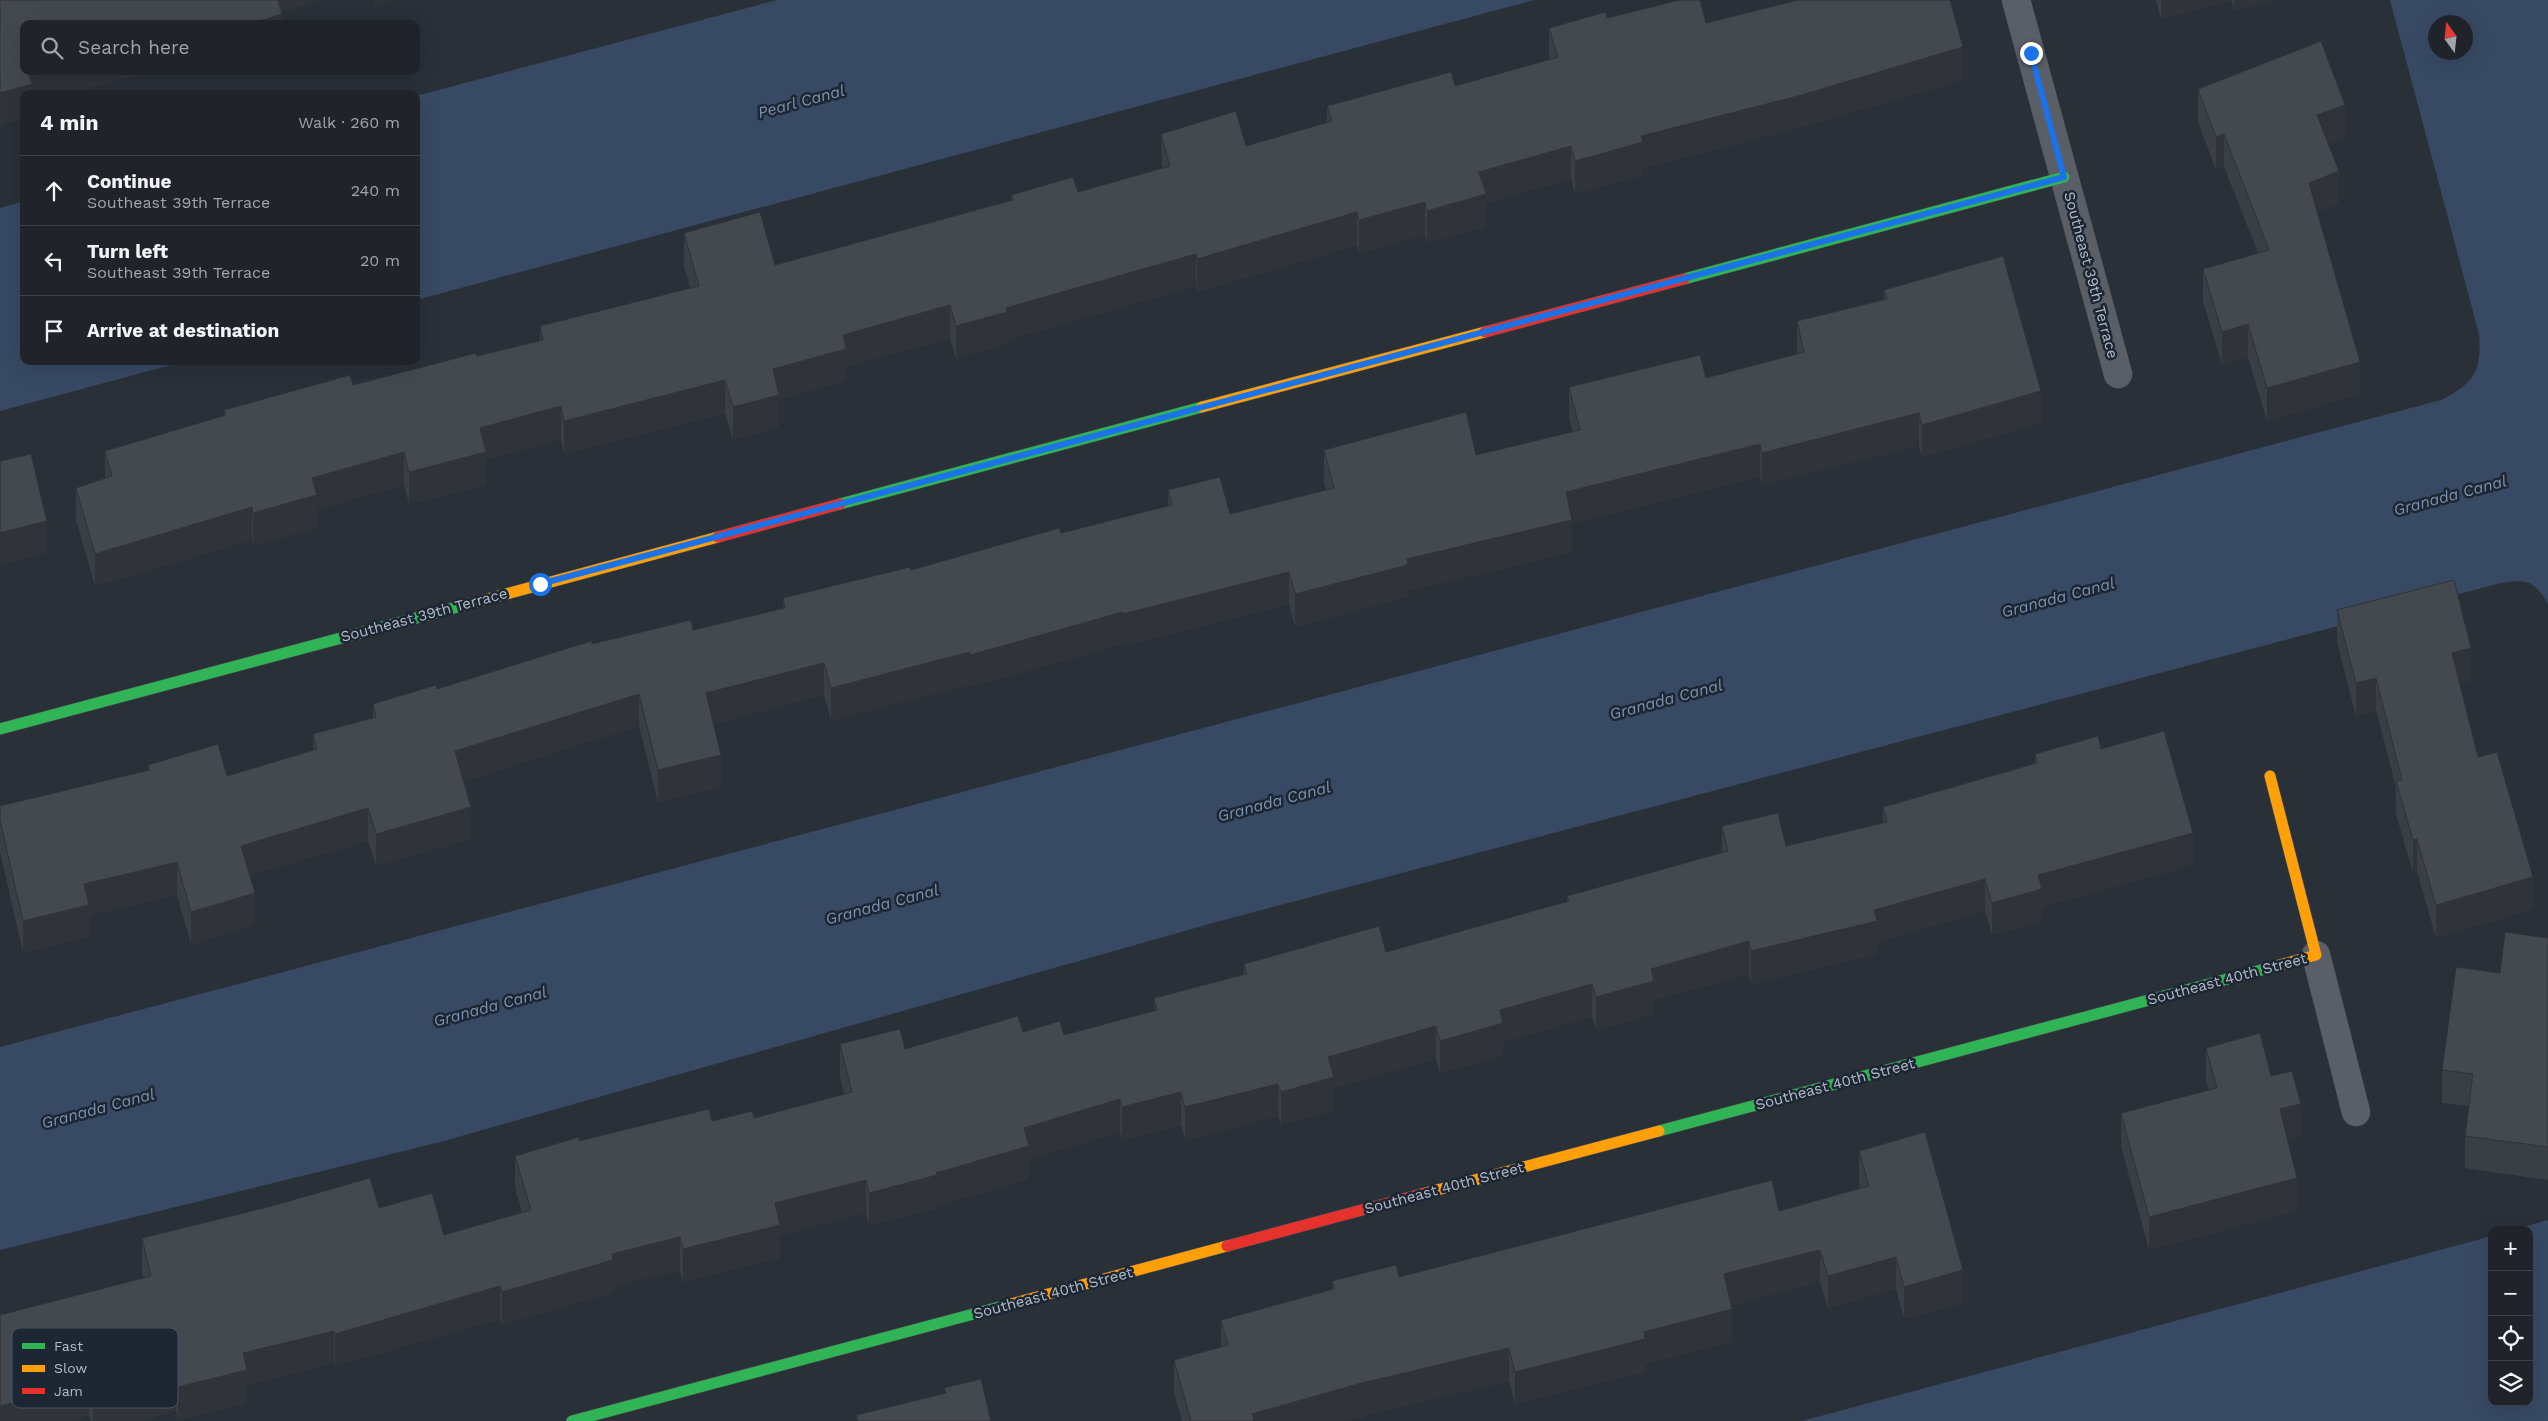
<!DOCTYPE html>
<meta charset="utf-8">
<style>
body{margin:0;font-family:"Work Sans",sans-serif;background:#282c32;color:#f1f3f6}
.controls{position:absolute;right:15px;bottom:15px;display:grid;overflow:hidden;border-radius:10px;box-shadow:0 5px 20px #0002}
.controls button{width:45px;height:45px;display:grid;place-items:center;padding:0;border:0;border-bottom:1px solid #3d4147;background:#20242a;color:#f1f3f6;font:25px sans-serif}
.compass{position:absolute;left:2428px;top:15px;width:45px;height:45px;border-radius:50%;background:#20242a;box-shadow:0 5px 20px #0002;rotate:345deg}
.stop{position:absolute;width:15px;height:15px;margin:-11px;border:4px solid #1a73e8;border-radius:50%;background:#fff}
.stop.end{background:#1a73e8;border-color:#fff;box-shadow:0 1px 5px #0008}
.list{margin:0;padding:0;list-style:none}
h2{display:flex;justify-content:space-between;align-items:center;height:65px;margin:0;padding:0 20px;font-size:21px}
h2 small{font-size:16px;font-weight:400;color:#a2a4a8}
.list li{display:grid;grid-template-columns:32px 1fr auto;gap:15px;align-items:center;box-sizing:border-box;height:70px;padding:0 20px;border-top:1px solid #3d4147}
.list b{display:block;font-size:19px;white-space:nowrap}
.list p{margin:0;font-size:16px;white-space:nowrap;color:#a2a4a8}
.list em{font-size:16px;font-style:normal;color:#a2a4a8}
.icon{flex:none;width:28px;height:28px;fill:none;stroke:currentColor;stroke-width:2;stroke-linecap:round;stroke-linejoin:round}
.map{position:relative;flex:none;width:2548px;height:1421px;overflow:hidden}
.search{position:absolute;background:#20242a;box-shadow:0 5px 20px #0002;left:20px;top:20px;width:400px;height:55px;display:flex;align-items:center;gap:12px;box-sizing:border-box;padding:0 18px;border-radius:10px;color:#a2a4a8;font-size:19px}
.panel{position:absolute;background:#20242a;box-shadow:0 5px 20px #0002;left:20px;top:90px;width:400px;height:275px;border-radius:10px}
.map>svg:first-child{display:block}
.water{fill:#384963;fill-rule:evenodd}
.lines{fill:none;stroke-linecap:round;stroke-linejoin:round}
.street-casing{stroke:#484c53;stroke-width:29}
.fast-casing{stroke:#484c53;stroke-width:12}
.slow-casing{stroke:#484c53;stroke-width:12}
.jam-casing{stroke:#484c53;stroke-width:12}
.street{stroke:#5a5e66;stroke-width:28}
.fast{stroke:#30b455;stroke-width:11}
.slow{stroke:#ff9f0a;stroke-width:11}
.jam{stroke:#e5322d;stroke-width:11}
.wall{fill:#3a3f45}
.shaded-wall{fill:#303338}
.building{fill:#444950;stroke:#303338}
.route{stroke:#1a73e8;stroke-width:6}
.labels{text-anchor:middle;stroke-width:5;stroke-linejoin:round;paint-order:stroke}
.street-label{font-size:15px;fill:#b4bcc9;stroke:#1d2633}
.water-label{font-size:16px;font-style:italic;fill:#7c92b1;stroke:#1d2633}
.key{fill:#1d2633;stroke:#4a5360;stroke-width:1}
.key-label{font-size:14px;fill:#b4bcc9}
</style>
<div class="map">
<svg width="2548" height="1421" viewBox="0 0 2548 1421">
<rect width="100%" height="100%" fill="#2a3038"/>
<g class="water">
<polygon points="777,0 1534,0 416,300 416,96"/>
<path d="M2390,0h158v604c-13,-23 -21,-25 -47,-21l-1281,338 -780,221 -440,108v-203l2441,-647c33,-17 41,-29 38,-66zM2436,22h30v30h-30z"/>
<polygon points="24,201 24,361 186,361 0,411 0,208"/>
<polygon points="2548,1220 2548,1421 1802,1421 2492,1236 2492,1402 2529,1402 2529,1230 2513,1230"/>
</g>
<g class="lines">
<g class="street-casing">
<g id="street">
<polyline points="2016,0 2118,374"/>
<polyline points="2316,955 2356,1112"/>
</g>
</g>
<g class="fast-casing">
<g id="fast">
<polyline points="1684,279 2064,177"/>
<polyline points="840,504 1202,407"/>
<polyline points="0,729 480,601"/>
<polyline points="1659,1131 2280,965"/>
<polyline points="572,1421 1011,1304"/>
</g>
</g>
<g class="slow-casing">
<g id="slow">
<polyline points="1202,407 1485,332"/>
<polyline points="480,601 718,537"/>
<polyline points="2270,776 2316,955 2280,965"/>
<polyline points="1422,1194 1659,1131"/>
<polyline points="1011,1304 1227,1246"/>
</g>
</g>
<g class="jam-casing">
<g id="jam">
<polyline points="1485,332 1684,279"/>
<polyline points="718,537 840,504"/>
<polyline points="1227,1246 1422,1194"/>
</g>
</g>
<use href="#street" class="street"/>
<use href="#fast" class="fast"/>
<use href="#slow" class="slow"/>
<use href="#jam" class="jam"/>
</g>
<g class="wall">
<polygon points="2156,0 2279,0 2234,11 2232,1 2161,19"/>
<polygon points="1607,18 1706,23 1963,80 1798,128 1643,168 1643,175 1575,194 1571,179 1486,203 1486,227 1427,243 1425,235 1359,253 1357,245 1197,292 1196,286 1007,340 1007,344 956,359 950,338 846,367 846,381 779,400 779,427 733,440 725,413 564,454 561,439 486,459 486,485 409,504 404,485 317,509 317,528 253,545 252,540 95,586 76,520 76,488 105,478 105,451 224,416 224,410 353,385 477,356 540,341 540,326 690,288 684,266 684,233 775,265 1011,200 1011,195 1078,192 1162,168 1161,134 1246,146 1327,123 1327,106 1455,86 1549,60 1549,28"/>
<polygon points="2198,89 2345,137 2328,144 2339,204 2317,212 2360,394 2267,421 2248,357 2222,365 2203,301 2203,269 2258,253 2224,167 2216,170 2198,122"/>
<polygon points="1884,290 2041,423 1922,457 1919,446 1762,485 1760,477 1572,523 1572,552 1408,591 1408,597 1295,627 1289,604 1123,646 1123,644 970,687 970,685 831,720 824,695 713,724 721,787 658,802 639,726 463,781 471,839 376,866 368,841 250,875 255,925 191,944 177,895 89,915 89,937 23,953 0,852 0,806 148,771 148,765 227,776 313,751 313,734 373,718 373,704 437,689 592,644 693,630 783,608 783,598 911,570 1061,533 1168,506 1168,490 1230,514 1326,490 1324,482 1324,450 1476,455 1573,432 1569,419 1569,387 1706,378 1797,354 1797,321 1884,299"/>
<polygon points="2337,610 2471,680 2460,684 2478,757 2533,909 2436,938 2417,871 2413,873 2396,814 2396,787 2376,710 2356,716 2337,643"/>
<polygon points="2101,749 2193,865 2042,907 2042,921 1992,935 1985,911 1877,942 1877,954 1751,984 1749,974 1654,1000 1654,1014 1596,1030 1592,1017 1503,1042 1503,1056 1440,1073 1436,1059 1334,1088 1334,1110 1281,1125 1278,1116 1185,1140 1181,1125 1122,1140 1120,1132 1029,1159 1029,1179 937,1206 937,1208 869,1225 866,1213 780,1235 780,1258 683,1282 680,1270 613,1286 613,1292 502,1325 500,1319 335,1366 334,1363 247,1385 247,1403 178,1420 176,1411 139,1421 91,1421 89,1415 67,1421 0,1421 143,1278 142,1271 142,1238 379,1208 444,1235 522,1212 515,1188 515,1156 579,1141 712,1121 754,1118 844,1094 840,1077 840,1044 905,1049 1023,1032 1064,1035 1154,1011 1154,998 1244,974 1244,964 1386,952 1567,902 1567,896 1722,853 1722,826 1786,846 1883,823 1883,807 2035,763 2035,754"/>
<polygon points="2548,938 2548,1180 2465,1168 2465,1136 2469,1106 2442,1103 2442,1070 2500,973"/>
<polygon points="2206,1048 2271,1076 2301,1136 2287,1140 2297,1211 2149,1250 2121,1146 2121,1113 2209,1091 2206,1080"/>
<polygon points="1859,1151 1963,1303 1904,1319 1896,1289 1828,1308 1820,1282 1732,1305 1732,1342 1645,1364 1645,1372 1515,1404 1509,1381 1343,1421 1182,1421 1174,1393 1174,1360 1221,1347 1221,1320 1332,1289 1332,1281 1399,1277 1779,1211 1860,1188 1859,1183"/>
</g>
<g class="shaded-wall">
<polygon points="273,0 324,0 273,15"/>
<polygon points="374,0 398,0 374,6"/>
<polygon points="2161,0 2232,0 2232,1 2161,19"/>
<polygon points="2234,0 2279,0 2234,11"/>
<polygon points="282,14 282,24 250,24"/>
<polygon points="1963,47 1963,80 1798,128 1643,168 1643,175 1575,194 1575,161 1641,136"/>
<polygon points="28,71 158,71 65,94 24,94 24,119 0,126 0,93"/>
<polygon points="2345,105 2345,137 2317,148 2317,115"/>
<polygon points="2224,134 2224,167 2216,170 2216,137"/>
<polygon points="1571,146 1571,179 1486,203 1486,227 1427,243 1427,211 1479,172"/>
<polygon points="2339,171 2339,204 2309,215 2309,183"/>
<polygon points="1425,202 1425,235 1359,253 1359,220"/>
<polygon points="1357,212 1357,245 1197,292 1197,259"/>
<polygon points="1196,254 1196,286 1007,340 1007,344 956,359 956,326 1006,308"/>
<polygon points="950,305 950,338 846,367 846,381 779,400 779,427 733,440 733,407 773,369 843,335"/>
<polygon points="2248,324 2248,357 2222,365 2222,332"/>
<polygon points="2360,362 2360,394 2267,421 2267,388"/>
<polygon points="725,380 725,413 564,454 564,421"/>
<polygon points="2041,391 2041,423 1922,457 1922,425"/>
<polygon points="561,406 561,439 486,459 486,485 409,504 409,472 480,428"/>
<polygon points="1919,413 1919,446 1762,485 1762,453"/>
<polygon points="1760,444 1760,477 1572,523 1572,552 1408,591 1408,597 1295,627 1295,594 1566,492"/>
<polygon points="404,452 404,485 317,509 317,528 253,545 253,513 312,478"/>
<polygon points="252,507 252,540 95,586 95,554"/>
<polygon points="47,521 47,554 0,565 0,533"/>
<polygon points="1289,572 1289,604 1123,646 1123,614"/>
<polygon points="1123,612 1123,644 970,687 970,655"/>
<polygon points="2471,648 2471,680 2452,686 2452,653"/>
<polygon points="970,652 970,685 831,720 831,688"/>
<polygon points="824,663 824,695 706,726 706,693"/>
<polygon points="2376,678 2376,710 2356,716 2356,683"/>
<polygon points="639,694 639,726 455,783 455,751"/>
<polygon points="721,755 721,787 658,802 658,770"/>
<polygon points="471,807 471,839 376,866 376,834"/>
<polygon points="368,808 368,841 241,878 241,846"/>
<polygon points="2193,833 2193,865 2042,907 2042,921 1992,935 1992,903 2038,875"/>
<polygon points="2417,839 2417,871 2413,873 2413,840"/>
<polygon points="177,862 177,895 89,915 89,937 23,953 23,921 84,884"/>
<polygon points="2533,877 2533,909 2436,938 2436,905"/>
<polygon points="1985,879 1985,911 1877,942 1877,954 1751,984 1751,951 1874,910"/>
<polygon points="255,893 255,925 191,944 191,912"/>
<polygon points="1749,941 1749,974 1654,1000 1654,1014 1596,1030 1596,997 1651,969"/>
<polygon points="1592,984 1592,1017 1503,1042 1503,1056 1440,1073 1440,1041 1500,1010"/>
<polygon points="1436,1026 1436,1059 1334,1088 1334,1110 1281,1125 1281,1092 1328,1057"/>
<polygon points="1278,1084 1278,1116 1185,1140 1185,1107"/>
<polygon points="1181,1092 1181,1125 1122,1140 1122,1107"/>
<polygon points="1120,1099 1120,1132 1029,1159 1029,1179 937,1206 937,1208 869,1225 869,1193 936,1173 1024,1128"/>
<polygon points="2301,1104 2301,1136 2280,1142 2280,1109"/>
<polygon points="2297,1178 2297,1211 2149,1250 2149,1217"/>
<polygon points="866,1180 866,1213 780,1235 780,1258 683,1282 683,1249 775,1203"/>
<polygon points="680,1237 680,1270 613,1286 613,1292 502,1325 502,1292 612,1254"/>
<polygon points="1820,1250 1820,1282 1724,1307 1724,1274"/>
<polygon points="1896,1257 1896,1289 1828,1308 1828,1276"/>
<polygon points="1963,1270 1963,1303 1904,1319 1904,1287"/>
<polygon points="500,1286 500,1319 335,1366 335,1334"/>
<polygon points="1732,1309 1732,1342 1645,1364 1645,1372 1515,1404 1515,1372 1644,1332"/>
<polygon points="334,1331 334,1363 247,1385 247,1403 178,1420 178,1387 243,1353"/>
<polygon points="1509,1348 1509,1381 1343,1421 1252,1421 1252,1414 1358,1384"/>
<polygon points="176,1379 176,1411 139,1421 93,1421 93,1401"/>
<polygon points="89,1383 89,1415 67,1421 0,1421 0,1406"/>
</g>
<g class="building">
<polygon points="0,0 278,0 282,14 250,24 24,24 24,71 28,71 32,84 0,93"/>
<polygon points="1680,0 1700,0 1706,23 1798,0 1950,0 1963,47 1798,96 1641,136 1643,142 1575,161 1571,146 1479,172 1486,194 1427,211 1425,202 1359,220 1357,212 1197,259 1196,254 1006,308 1007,312 956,326 950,305 843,335 846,349 773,369 779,395 733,407 725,380 564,421 561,406 480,428 486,452 409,472 404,452 312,478 317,495 253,513 252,507 95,554 76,488 112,476 105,451 226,415 224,410 350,375 353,385 476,353 477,356 543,340 540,326 699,286 684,233 760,212 775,265 1013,200 1011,195 1073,177 1078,192 1170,166 1161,134 1236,111 1246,146 1332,121 1327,106 1451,72 1455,86 1558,57 1549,28 1606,12 1607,18"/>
<polygon points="2321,41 2345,105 2317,115 2339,171 2309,183 2360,362 2267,388 2248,324 2222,332 2203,269 2269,250 2224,134 2216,137 2198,89"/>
<polygon points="2003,256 2041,391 1922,425 1919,413 1762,453 1760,444 1566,492 1572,520 1407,559 1408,565 1295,594 1289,572 1123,614 1123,612 970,655 970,652 831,688 824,663 706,693 721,755 658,770 639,694 455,751 471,807 376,834 368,808 241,846 255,893 191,912 177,862 84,884 89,905 23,921 0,820 0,806 149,770 148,765 218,744 227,776 317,749 313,734 376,717 373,704 436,685 437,689 591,641 592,644 691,620 693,630 785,608 783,598 910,567 911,570 1059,528 1061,533 1172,505 1168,490 1220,477 1230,514 1334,488 1324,450 1466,412 1476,455 1580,430 1569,387 1700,355 1706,378 1804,352 1797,321 1887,299 1884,290"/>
<polygon points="31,454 47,521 0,533 0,461"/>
<polygon points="2454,580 2471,648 2452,653 2478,757 2497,752 2533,877 2436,905 2417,839 2413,840 2396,781 2402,780 2376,678 2356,683 2337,610"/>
<polygon points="2164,731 2193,833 2038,875 2042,889 1992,903 1985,879 1874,910 1877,921 1751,951 1749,941 1651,969 1654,981 1596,997 1592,984 1500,1010 1503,1023 1440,1041 1436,1026 1328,1057 1334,1077 1281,1092 1278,1084 1185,1107 1181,1092 1122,1107 1120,1099 1024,1128 1029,1146 936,1173 937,1175 869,1193 866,1180 775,1203 780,1225 683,1249 680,1237 612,1254 613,1260 502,1292 500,1286 335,1334 334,1331 243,1353 247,1370 178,1387 176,1379 93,1401 89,1383 0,1406 0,1315 151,1276 142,1238 268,1207 370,1178 379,1208 432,1193 444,1235 531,1210 515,1156 579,1137 579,1141 709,1109 712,1121 752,1111 754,1118 852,1092 840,1044 900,1029 905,1049 1018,1016 1023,1032 1060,1021 1064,1035 1157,1010 1154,998 1247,974 1244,964 1379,926 1386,952 1569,901 1567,896 1728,851 1722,826 1778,813 1786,846 1887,822 1883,807 2037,763 2035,754 2098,736 2101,749"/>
<polygon points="2505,932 2548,938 2548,1147 2465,1136 2473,1074 2442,1070 2456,967 2500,973"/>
<polygon points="2260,1033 2271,1076 2292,1071 2301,1104 2280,1109 2297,1178 2149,1217 2121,1113 2217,1088 2206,1048"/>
<polygon points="1925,1132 1963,1270 1904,1287 1896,1257 1828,1276 1820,1250 1724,1274 1732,1309 1644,1332 1645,1339 1515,1372 1509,1348 1358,1384 1252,1414 1254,1421 1191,1421 1174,1360 1228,1345 1221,1320 1334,1289 1332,1281 1396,1265 1399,1277 1772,1180 1779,1211 1869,1186 1859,1151"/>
<polygon points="981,1379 991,1421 858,1421 856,1415 946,1393 944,1388"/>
</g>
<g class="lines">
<polyline class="route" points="540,584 2064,177 2031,53"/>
</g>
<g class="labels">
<g class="street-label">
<text transform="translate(2091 275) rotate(75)" y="5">Southeast 39th Terrace</text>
<text transform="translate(424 615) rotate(-15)" y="5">Southeast 39th Terrace</text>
<text transform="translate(2227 979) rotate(-15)" y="5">Southeast 40th Street</text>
<text transform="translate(1835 1084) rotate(-15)" y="5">Southeast 40th Street</text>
<text transform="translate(1444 1188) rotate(-15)" y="5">Southeast 40th Street</text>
<text transform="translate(1053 1293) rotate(-15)" y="5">Southeast 40th Street</text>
</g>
<g class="water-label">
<text transform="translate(801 101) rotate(-15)" y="6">Pearl Canal</text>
<text transform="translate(2450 495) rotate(-15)" y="6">Granada Canal</text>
<text transform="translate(2058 597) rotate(-15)" y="6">Granada Canal</text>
<text transform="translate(1666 699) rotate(-15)" y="6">Granada Canal</text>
<text transform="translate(1274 801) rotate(-15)" y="6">Granada Canal</text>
<text transform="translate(882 904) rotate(-15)" y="6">Granada Canal</text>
<text transform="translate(490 1006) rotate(-15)" y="6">Granada Canal</text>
<text transform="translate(98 1108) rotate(-15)" y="6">Granada Canal</text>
</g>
</g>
<rect x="12" y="1328" width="166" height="80" rx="8" class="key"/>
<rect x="22" y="1343" width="23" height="6" fill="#30b455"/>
<rect x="22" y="1365" width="23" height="7" fill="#ff9f0a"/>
<rect x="22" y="1388" width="23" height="6" fill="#e5322d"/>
<g class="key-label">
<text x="54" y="1351">Fast</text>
<text x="54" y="1373">Slow</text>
<text x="54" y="1396">Jam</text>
</g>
</svg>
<div class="controls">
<button>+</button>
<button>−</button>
<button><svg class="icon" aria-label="locate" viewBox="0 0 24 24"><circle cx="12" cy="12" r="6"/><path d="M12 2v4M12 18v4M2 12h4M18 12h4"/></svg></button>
<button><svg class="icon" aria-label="layers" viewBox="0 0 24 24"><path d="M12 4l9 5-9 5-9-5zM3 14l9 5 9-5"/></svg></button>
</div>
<svg class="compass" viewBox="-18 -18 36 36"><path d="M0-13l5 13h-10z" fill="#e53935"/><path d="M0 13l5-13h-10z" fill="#a2a4a8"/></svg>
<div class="stop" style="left:540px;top:584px"></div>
<div class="stop end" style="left:2031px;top:53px"></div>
<div class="search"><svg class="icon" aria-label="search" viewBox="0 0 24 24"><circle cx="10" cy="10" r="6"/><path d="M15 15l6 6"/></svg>Search here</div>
<section class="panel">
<h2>4 min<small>Walk · 260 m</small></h2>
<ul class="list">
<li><svg class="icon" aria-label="ahead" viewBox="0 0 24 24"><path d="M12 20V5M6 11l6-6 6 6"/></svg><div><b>Continue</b><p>Southeast 39th Terrace</p></div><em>240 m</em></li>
<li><svg class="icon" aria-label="left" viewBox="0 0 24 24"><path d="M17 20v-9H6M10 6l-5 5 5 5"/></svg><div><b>Turn left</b><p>Southeast 39th Terrace</p></div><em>20 m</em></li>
<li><svg class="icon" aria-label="arrive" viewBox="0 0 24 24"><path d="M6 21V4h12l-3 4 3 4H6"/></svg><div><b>Arrive at destination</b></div></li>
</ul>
</section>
</div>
